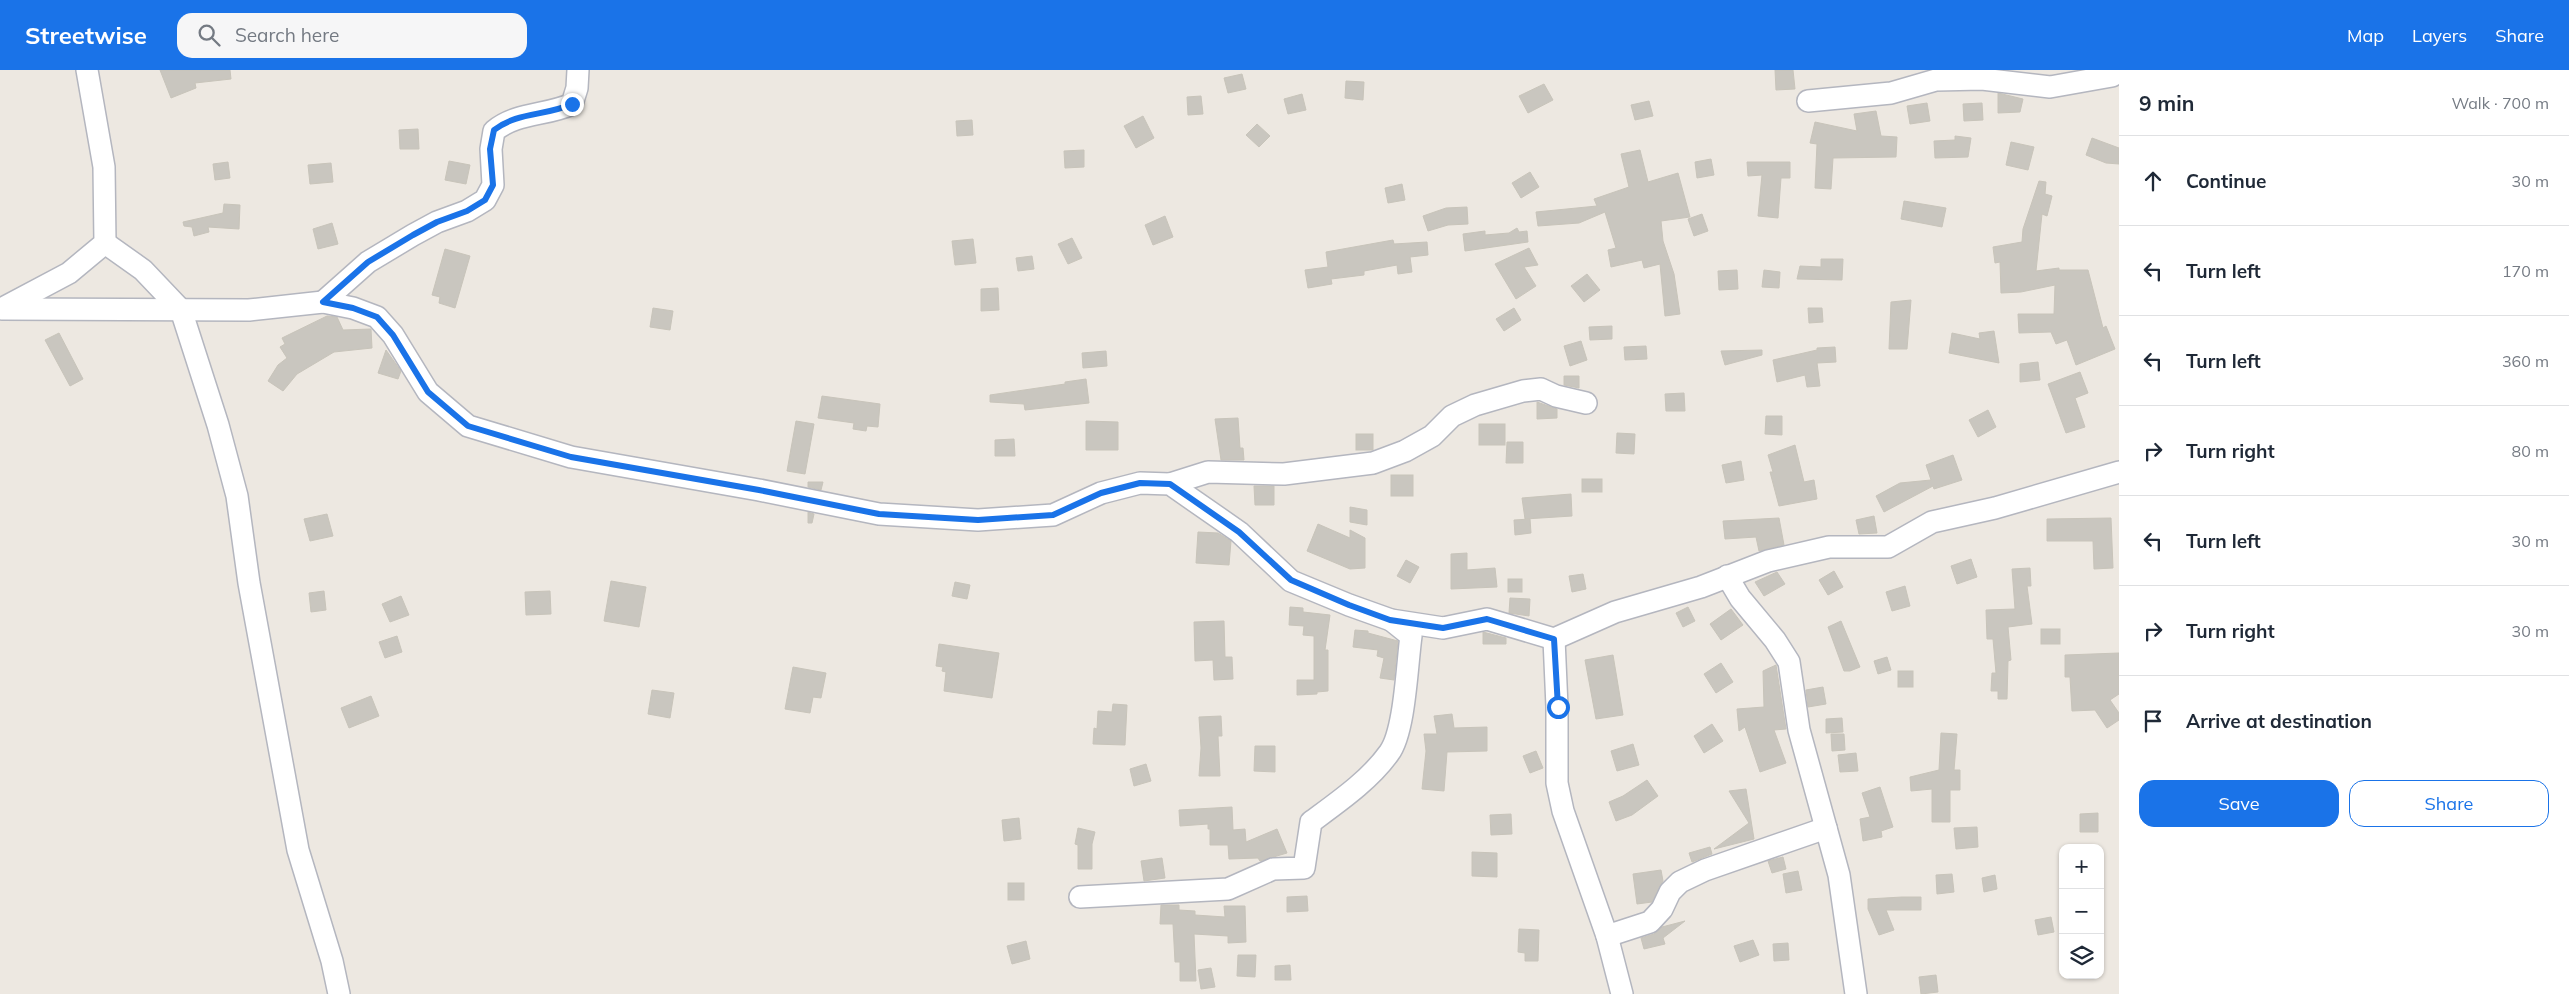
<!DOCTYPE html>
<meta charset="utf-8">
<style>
body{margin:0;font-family:Mulish,sans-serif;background:#f6f6f7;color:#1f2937}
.controls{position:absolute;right:15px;bottom:15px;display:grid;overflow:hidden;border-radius:10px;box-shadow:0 1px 4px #0004}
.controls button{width:45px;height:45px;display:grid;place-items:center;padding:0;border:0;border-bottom:1px solid #e0e1e3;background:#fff;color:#1f2937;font:25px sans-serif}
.stop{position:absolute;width:15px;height:15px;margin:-11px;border:4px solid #1a73e8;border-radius:50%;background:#fff}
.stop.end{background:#1a73e8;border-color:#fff;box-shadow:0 1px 5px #0008}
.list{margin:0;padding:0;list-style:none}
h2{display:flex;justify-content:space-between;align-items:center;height:65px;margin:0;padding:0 20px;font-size:21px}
h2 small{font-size:16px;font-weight:400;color:#747a83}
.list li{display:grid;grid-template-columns:32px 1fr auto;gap:15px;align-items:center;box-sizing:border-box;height:90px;padding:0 20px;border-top:1px solid #e0e1e3}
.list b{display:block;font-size:19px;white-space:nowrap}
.list em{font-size:16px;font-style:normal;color:#747a83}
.actions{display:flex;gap:10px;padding:15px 20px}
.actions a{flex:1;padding:11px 0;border:1px solid #1a73e8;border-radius:15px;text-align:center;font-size:18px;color:#1a73e8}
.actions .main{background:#1a73e8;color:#fff}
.icon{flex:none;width:28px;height:28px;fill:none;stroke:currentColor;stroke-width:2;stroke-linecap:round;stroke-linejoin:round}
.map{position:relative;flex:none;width:2119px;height:924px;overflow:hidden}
header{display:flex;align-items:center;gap:30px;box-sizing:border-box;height:70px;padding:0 25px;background:#1a73e8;color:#fff}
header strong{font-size:24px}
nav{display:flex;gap:28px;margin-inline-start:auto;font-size:18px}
.search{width:350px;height:45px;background:#f6f6f7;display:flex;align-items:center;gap:12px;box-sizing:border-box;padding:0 18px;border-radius:15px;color:#747a83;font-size:19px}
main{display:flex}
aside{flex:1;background:#fff}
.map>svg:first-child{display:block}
.building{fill:#c9c6bf;stroke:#c8c4ba}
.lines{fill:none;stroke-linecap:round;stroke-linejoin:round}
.minor-casing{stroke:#b4b6bf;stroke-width:24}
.minor{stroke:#fff;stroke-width:21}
.route{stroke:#1a73e8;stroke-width:6}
</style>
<header>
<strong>Streetwise</strong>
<div class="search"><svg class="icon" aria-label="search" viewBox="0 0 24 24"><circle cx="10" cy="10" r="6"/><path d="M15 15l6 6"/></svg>Search here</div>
<nav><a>Map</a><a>Layers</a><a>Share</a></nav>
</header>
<main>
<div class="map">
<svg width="2119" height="924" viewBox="0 0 2119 924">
<rect width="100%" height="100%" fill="#ede8e1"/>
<g class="building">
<polygon points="160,0 230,0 231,9 195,13 196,18 171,28"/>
<polygon points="1775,0 1793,0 1795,19 1776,20"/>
<polygon points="1242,4 1246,19 1228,23 1224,8"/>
<polygon points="1346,11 1364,12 1363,30 1345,28"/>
<polygon points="1544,14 1553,30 1528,43 1519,26"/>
<polygon points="1998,23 2023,29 2020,42 1998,43"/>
<polygon points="1302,24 1306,40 1288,44 1284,29"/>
<polygon points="1201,26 1203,44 1188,45 1187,27"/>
<polygon points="1649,31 1653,46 1635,50 1631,35"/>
<polygon points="1927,33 1930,51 1910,54 1907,36"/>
<polygon points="1982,33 1983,50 1964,51 1963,34"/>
<polygon points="1876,41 1881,66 1897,67 1896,87 1833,88 1831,119 1815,118 1817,74 1810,73 1815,52 1857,61 1854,44"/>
<polygon points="1143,46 1154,68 1136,78 1124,56"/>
<polygon points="972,50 973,65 957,66 956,51"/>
<polygon points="1257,54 1270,66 1259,77 1246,65"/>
<polygon points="418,59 419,79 400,79 399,60"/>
<polygon points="1955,66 1971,68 1968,87 1935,88 1934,71 1955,70"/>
<polygon points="2092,68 2119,78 2119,94 2106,93 2086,85"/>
<polygon points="2011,72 2034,77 2028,100 2006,95"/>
<polygon points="1084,80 1084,97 1065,98 1064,81"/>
<polygon points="1640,80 1648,112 1678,103 1690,147 1661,151 1663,171 1674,204 1680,244 1665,246 1660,194 1644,198 1642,190 1611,197 1608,180 1616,178 1605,142 1579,153 1538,156 1536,142 1597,136 1594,129 1629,117 1621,84"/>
<polygon points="1711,89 1714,105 1697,108 1695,92"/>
<polygon points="449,91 470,95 466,114 445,110"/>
<polygon points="228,92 230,108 215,110 213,94"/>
<polygon points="1747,92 1790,92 1790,108 1781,108 1778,148 1758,146 1762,105 1748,106"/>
<polygon points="331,93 333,112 310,114 308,95"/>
<polygon points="1530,102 1539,117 1521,128 1512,113"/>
<polygon points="2039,111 2046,112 2045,124 2052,126 2047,146 2042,144 2036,201 2059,198 2059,200 2088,200 2103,258 2106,256 2115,279 2076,295 2067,270 2056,274 2051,262 2019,263 2018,244 2054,244 2055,215 2021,222 2001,223 2000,192 1995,193 1993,177 2022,172 2023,159"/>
<polygon points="1402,114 1405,130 1388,133 1385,118"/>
<polygon points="1904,131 1946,138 1942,157 1901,149"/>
<polygon points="224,134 240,135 239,159 208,157 209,162 194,166 192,157 184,156 183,152 223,143"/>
<polygon points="1467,137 1468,154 1448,155 1428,161 1423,146 1446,138"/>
<polygon points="1702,144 1708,161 1694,166 1688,149"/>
<polygon points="1165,146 1173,167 1153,175 1145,155"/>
<polygon points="332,153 338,174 318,179 313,159"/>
<polygon points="1517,158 1519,162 1527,161 1528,172 1465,181 1463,164 1485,161 1485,165 1509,163"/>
<polygon points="1072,168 1082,188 1068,194 1058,174"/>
<polygon points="973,169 976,193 955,195 952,171"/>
<polygon points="1393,170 1394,174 1427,172 1428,185 1410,187 1412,202 1398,204 1397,195 1364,201 1364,205 1331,209 1332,214 1308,218 1305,200 1328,197 1326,182"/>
<polygon points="1529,178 1538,195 1524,197 1536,216 1516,229 1495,194"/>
<polygon points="445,179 470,186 455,238 439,233 440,227 432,225"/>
<polygon points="1032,186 1034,199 1018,201 1016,188"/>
<polygon points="1821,189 1843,189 1842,210 1797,209 1800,196 1821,197"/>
<polygon points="1737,200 1738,219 1719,220 1718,201"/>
<polygon points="1764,200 1780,202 1779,218 1762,217"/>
<polygon points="1587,204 1600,220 1584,232 1571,216"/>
<polygon points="998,218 999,240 981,241 981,219"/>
<polygon points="1911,230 1907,279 1889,279 1891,232"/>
<polygon points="653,238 673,241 670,260 650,257"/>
<polygon points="1514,238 1521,250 1504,261 1496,249"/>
<polygon points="1808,238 1822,238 1823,252 1809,253"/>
<polygon points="327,246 337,247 343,260 371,259 372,278 334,282 297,304 283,321 268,311 278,295 287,288 280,277 285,274 282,268"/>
<polygon points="1612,256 1612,269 1590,270 1589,257"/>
<polygon points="1994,261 1999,293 1949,283 1952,263 1980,269 1979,263"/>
<polygon points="59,263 83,309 70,316 45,270"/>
<polygon points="1581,271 1587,290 1570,296 1564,276"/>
<polygon points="1646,276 1647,289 1625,290 1624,277"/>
<polygon points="1835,277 1836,292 1817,293 1820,316 1807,317 1805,305 1777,312 1773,290 1817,280 1817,278"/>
<polygon points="386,280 401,301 398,309 378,303"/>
<polygon points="1762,280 1762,285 1725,295 1721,281"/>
<polygon points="1106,281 1107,296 1083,298 1082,283"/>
<polygon points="2038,292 2040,310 2020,312 2020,294"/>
<polygon points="2080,302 2088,323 2075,328 2085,357 2066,363 2048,314"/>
<polygon points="1564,306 1579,306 1579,318 1564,315"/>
<polygon points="1086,309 1089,333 1025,340 1024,334 990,332 990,325 1065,314 1065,312"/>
<polygon points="1684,323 1685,341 1666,341 1665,324"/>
<polygon points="822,326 880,334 878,357 867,356 866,361 853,359 854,353 818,348"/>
<polygon points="1537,332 1557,339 1557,348 1537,349"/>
<polygon points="1988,340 1996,357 1978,367 1969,350"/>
<polygon points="1766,346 1782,346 1782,365 1765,364"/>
<polygon points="1238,348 1240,378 1243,378 1244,390 1221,390 1215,349"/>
<polygon points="796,351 814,354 805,404 787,401"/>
<polygon points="1086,351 1118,352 1118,380 1086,380"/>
<rect x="1479" y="354" width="26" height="21"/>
<polygon points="1617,363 1635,364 1634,384 1616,383"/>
<rect x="1356" y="364" width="17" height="16"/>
<polygon points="1014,369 1015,386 995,386 995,370"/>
<polygon points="1507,372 1523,372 1523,393 1506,393"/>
<polygon points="1795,375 1804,412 1814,410 1817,429 1779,436 1770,402 1773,402 1768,385"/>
<polygon points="1953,385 1962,410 1934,419 1933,416 1884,442 1876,426 1900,413 1931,410 1926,395"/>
<polygon points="1741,391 1744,410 1726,413 1722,395"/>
<rect x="1391" y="405" width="22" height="21"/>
<rect x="1582" y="409" width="20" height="13"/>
<polygon points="808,412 823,412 821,420 808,417"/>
<polygon points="1254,416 1274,416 1274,435 1255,435"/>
<polygon points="1571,424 1572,446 1525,449 1522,428"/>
<polygon points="1350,437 1367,440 1367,455 1350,452"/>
<polygon points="808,442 814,444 812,453 808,453"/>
<polygon points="327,444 333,466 310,471 304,449"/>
<polygon points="1874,446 1877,463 1859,464 1856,450"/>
<polygon points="1779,448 1784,475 1759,481 1756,467 1725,469 1723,451"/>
<polygon points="2111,448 2113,498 2094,499 2093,471 2047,471 2047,449"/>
<polygon points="1530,449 1531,463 1515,465 1514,450"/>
<polygon points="1318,454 1350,468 1350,460 1365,468 1365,498 1350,499 1307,481"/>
<polygon points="1198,462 1218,463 1231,471 1229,495 1196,493"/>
<polygon points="1467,483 1467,500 1495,498 1497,517 1451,519 1451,484"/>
<polygon points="1971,489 1977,507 1957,514 1951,496"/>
<polygon points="1406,490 1419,497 1410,513 1397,506"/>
<polygon points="2030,498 2031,516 2027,516 2032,554 2008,557 2011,590 2008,591 2007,629 1998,629 1998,621 1991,621 1992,603 1996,603 1993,569 1987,569 1986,540 2015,539 2012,499"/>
<polygon points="1834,501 1843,517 1828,525 1819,510"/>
<polygon points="1777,502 1785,514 1764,526 1755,512"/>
<polygon points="1583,504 1586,519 1572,522 1569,506"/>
<rect x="1508" y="509" width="14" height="13"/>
<polygon points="611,511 646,517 639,557 604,551"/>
<polygon points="955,512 970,515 967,529 952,526"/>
<polygon points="1905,516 1910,536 1892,541 1886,522"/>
<polygon points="324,521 326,540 311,542 309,523"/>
<polygon points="550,521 551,544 526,545 525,522"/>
<polygon points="401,526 409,545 390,552 382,534"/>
<polygon points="1510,528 1530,529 1529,546 1509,543"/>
<polygon points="1290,537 1303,538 1303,542 1330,545 1325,580 1328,580 1328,621 1317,622 1317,624 1297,625 1297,610 1314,610 1314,566 1303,565 1304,556 1289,555"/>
<polygon points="1688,537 1695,551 1683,557 1676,543"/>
<polygon points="1731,539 1743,555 1721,570 1710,554"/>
<polygon points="1224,551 1225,587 1232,587 1233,609 1214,610 1213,590 1195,591 1194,552"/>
<polygon points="1841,551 1860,597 1850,601 1844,601 1828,557"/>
<rect x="2041" y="559" width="19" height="15"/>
<polygon points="1355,560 1368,561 1368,563 1398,571 1394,610 1380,608 1384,588 1377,586 1378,580 1353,577"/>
<polygon points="1483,562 1506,568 1506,574 1483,574"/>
<polygon points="397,566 402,582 385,588 379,572"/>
<polygon points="939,574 999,583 992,628 944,621 946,602 942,601 943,597 936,596"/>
<polygon points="2119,583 2119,624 2110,630 2119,643 2119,650 2107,658 2095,640 2072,641 2070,607 2065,607 2065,585"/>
<polygon points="1613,585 1623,645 1596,649 1585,590"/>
<polygon points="1887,587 1891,600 1878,604 1874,591"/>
<polygon points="1721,593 1733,612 1716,623 1704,604"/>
<polygon points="1776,595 1786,659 1774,660 1786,693 1760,702 1745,657 1739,661 1737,639 1764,637 1763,601"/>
<polygon points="793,597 826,603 821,628 813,627 810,643 785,639"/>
<rect x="1898" y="601" width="15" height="16"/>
<polygon points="1823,617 1826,634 1808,637 1806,620"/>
<polygon points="652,620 674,623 670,648 648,644"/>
<polygon points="371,626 379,646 349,658 341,638"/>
<polygon points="1113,634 1127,635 1125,675 1093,674 1094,658 1097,659 1098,641 1112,642"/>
<polygon points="1452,644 1454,658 1487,657 1487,681 1447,682 1444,721 1422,719 1426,681 1424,664 1437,664 1434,646"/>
<polygon points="1221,646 1222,666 1218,666 1220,706 1199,706 1201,678 1199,647"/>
<polygon points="1842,648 1843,662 1826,663 1826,649"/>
<polygon points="1712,654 1723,671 1704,683 1694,666"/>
<polygon points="1941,663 1957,664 1954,700 1960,700 1960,720 1950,720 1950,752 1932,752 1932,719 1911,721 1910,707 1939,700"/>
<polygon points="1831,664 1844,664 1845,680 1832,681"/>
<polygon points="1633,674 1639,695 1617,701 1611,681"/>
<polygon points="1255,676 1275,676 1275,702 1254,701"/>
<polygon points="1536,681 1543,698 1530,703 1523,686"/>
<polygon points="1856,683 1858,701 1840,702 1838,685"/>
<polygon points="1146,694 1151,711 1134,716 1130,699"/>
<polygon points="1647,710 1658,726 1632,745 1616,751 1609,732 1623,726"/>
<polygon points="1880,717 1893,757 1881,761 1882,767 1863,771 1860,749 1870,747 1862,723"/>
<polygon points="1746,719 1754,769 1714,779 1749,753 1729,721"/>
<polygon points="1232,737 1233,760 1245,759 1246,772 1277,759 1287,783 1260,791 1258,788 1229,789 1228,775 1210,775 1210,759 1208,759 1208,754 1180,756 1179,740"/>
<polygon points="2098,743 2098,762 2080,762 2080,744"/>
<polygon points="1511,744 1512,764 1491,765 1490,745"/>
<polygon points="1019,748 1021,769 1004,771 1002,750"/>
<polygon points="1977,757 1978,777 1956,779 1954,758"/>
<polygon points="1078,758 1095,762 1092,774 1092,799 1078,799 1078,775 1075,774"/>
<polygon points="1710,777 1712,784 1692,792 1689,783"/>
<polygon points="1472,782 1497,783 1497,807 1472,806"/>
<polygon points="1783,787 1786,799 1772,803 1768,791"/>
<polygon points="1162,788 1165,808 1144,811 1141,791"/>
<polygon points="1661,800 1663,811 1652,832 1637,834 1633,804"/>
<polygon points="1798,801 1802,820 1786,823 1783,804"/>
<polygon points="1952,804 1954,822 1937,824 1936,805"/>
<polygon points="1995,805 1997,819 1984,822 1982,808"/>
<rect x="1008" y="813" width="16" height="17"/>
<polygon points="1307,826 1308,841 1287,842 1287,827"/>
<polygon points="1902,827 1921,827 1921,840 1886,840 1894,860 1879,865 1868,839 1868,829"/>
<polygon points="1161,835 1179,835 1179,840 1195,841 1195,845 1225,847 1224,836 1245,836 1246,872 1228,873 1228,866 1194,864 1196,911 1180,911 1180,892 1175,892 1173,854 1160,854"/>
<polygon points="2051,847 2054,862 2038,865 2035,850"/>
<polygon points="1685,851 1663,868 1665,874 1644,879 1641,868 1654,864 1662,857"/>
<polygon points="1519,859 1539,860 1538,891 1525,891 1525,883 1518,882"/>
<polygon points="1753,870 1759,885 1740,892 1734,876"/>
<polygon points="1026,871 1030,889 1012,894 1007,876"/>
<polygon points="1788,873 1789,890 1774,891 1773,874"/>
<polygon points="1238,885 1256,885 1255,907 1237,906"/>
<polygon points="1290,895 1291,910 1275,910 1275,896"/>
<polygon points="1211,898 1215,917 1201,919 1198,900"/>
<polygon points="1936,905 1938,922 1921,924 1919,907"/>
</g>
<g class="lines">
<g class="minor-casing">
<g id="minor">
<polyline points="1808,31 1891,23 1936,10 1982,9 2050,17 2112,6 2119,2"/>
<polyline points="105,173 143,200 181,240 218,355 237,426 249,513 298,780 332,891 339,924"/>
<path d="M323,232l45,-40 45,-27 24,-13 30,-11 18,-11 8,-15 -2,-36 3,-18c23,-19 52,-15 78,-27l5,-16 1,-18"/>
<polyline points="5,237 69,203 105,173 104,97 87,0"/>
<polyline points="2,239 249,240 323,232 353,238 377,247 393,265 428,322 468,356 571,387 759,420 879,444 978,450 1053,445 1101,423 1140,413 1170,414 1239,462 1291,511 1349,535 1391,550 1443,558 1487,549 1554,569 1615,542 1701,517 1768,491 1829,477 1888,477 1932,452 1995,438 2119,402"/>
<polyline points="1170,414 1208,402 1284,404 1373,393 1405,381 1432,366 1452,346 1475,335 1523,321 1541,319 1556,326 1586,333"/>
<polyline points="1727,506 1740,528 1775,570 1789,592 1799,660 1839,805 1856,924"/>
<polyline points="1554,569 1557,637 1557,713 1563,741 1607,866 1622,924"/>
<path d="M1080,827l148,-8 45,-20 31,-1 7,-46c27,-20 59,-42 78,-69 16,-21 18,-89 22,-117l-20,-16"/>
<polyline points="1607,866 1650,852 1662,839 1670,822 1680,812 1705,800 1826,758"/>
</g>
</g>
<use href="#minor" class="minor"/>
</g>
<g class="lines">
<path class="route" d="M572,34c-26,12 -55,8 -78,26l-4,19 3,36 -8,15 -18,11 -30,11 -24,13 -45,27 -45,40 30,6 24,9 16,18 35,57 40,34 103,31 188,33 120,24 99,6 75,-5 48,-22 39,-10 30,1 69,48 52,48 58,25 41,15 53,8 44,-9 67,20 4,68"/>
</g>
</svg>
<div class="controls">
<button>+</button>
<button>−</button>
<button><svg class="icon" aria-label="layers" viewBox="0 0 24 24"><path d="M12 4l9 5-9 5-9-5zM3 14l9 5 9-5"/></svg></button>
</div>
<div class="stop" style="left:1558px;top:637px"></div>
<div class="stop end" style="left:572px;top:34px"></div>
</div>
<aside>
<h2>9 min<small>Walk · 700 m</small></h2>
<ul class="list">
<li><svg class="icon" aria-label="ahead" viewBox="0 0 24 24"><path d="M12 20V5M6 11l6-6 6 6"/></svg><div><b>Continue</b></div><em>30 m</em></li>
<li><svg class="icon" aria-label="left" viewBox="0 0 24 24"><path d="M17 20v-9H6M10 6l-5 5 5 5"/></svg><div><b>Turn left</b></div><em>170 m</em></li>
<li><svg class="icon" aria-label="left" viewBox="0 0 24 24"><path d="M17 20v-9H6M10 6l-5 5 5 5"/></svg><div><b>Turn left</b></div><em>360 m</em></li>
<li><svg class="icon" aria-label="right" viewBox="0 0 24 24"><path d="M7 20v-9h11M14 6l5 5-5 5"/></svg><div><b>Turn right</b></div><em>80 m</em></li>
<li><svg class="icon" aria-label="left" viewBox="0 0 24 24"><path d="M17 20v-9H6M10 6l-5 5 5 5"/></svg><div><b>Turn left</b></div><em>30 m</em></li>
<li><svg class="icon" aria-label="right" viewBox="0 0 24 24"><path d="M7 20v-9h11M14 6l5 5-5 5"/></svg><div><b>Turn right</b></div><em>30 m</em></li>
<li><svg class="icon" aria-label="arrive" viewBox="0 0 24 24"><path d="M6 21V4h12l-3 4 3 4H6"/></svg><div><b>Arrive at destination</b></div></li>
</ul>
<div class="actions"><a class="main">Save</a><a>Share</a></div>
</aside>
</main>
